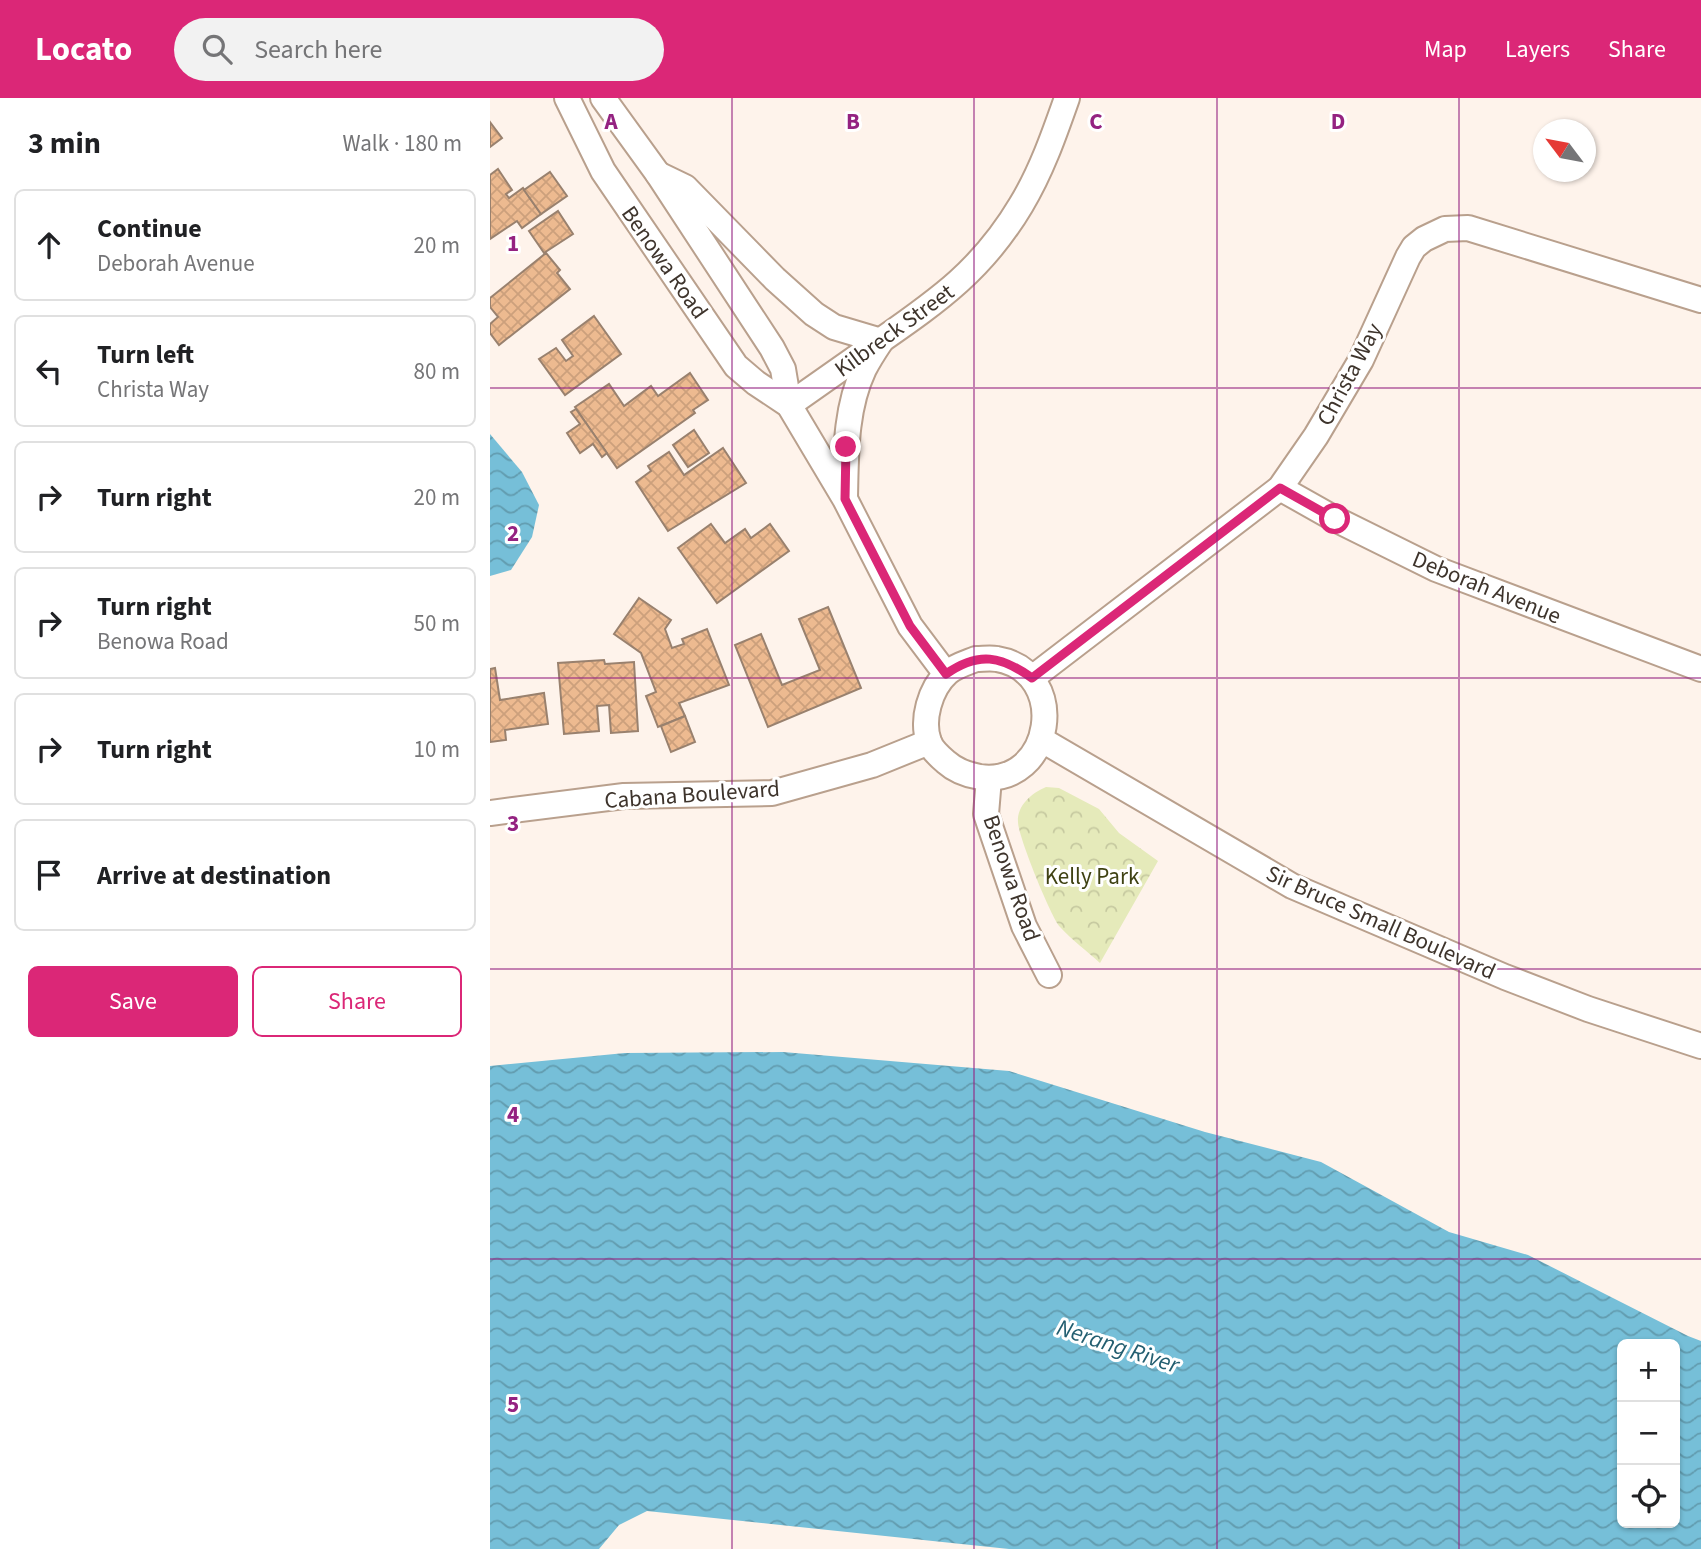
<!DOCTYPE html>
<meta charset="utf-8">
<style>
body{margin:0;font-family:"Source Sans 3",sans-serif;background:#f2f2f2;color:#202124}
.controls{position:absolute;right:21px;bottom:21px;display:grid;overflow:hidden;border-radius:10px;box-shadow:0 2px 5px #0004}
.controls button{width:63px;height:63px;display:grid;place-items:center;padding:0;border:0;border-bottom:2px solid #e0e0e0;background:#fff;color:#202124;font:35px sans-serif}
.compass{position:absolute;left:1043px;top:21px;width:63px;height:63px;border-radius:50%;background:#fff;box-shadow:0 2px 5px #0004;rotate:302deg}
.stop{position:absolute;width:21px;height:21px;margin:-16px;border:5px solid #db2777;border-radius:50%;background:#fff}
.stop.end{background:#db2777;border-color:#fff;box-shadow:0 2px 7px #0008}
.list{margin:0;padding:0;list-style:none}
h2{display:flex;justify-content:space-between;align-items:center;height:91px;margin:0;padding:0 28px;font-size:30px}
h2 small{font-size:23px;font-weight:400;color:#757577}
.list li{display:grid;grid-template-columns:46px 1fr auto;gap:21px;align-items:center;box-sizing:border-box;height:112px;margin:0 14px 14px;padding:0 14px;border:2px solid #e0e0e0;border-radius:10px}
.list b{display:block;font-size:26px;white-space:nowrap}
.list p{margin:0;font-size:23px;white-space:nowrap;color:#757577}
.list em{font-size:23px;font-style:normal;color:#757577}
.actions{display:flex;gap:14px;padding:21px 28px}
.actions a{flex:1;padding:16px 0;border:2px solid #db2777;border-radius:10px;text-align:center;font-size:24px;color:#db2777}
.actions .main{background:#db2777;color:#fff}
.icon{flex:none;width:38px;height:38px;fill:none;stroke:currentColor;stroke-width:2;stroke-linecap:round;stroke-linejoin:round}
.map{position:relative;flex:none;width:1211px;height:1451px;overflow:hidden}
header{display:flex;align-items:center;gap:42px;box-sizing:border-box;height:98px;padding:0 35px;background:#db2777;color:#fff}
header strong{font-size:33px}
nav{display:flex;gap:38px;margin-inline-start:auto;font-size:24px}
.search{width:490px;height:63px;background:#f2f2f2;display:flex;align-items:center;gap:18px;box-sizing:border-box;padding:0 24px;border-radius:38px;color:#757577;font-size:26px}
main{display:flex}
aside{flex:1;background:#fff}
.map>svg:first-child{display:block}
.park{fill:url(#park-crowns)}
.water{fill:url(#water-waves);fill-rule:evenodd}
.building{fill:url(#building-cross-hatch);stroke:#99816e;stroke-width:2}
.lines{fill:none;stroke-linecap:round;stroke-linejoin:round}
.minor-casing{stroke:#b9a08d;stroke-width:28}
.minor{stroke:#fff;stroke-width:24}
.route{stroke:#db2777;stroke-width:9}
.grid{fill:none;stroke:#942281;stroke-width:2;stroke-opacity:0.55}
.labels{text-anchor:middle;stroke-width:6;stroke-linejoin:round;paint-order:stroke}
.street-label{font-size:23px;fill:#3e342c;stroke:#fff}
.park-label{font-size:23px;fill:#3f4213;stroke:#fff}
.water-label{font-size:24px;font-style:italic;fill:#235e70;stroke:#fff}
.grid-label{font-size:23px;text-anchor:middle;font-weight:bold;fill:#942281;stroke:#fff;stroke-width:6;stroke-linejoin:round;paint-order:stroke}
</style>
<header>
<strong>Locato</strong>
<div class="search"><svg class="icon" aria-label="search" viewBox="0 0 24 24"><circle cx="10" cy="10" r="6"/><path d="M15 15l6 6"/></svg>Search here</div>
<nav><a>Map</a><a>Layers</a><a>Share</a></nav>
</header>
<main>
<aside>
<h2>3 min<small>Walk · 180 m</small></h2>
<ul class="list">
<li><svg class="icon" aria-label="ahead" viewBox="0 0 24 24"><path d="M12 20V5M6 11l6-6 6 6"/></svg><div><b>Continue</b><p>Deborah Avenue</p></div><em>20 m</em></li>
<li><svg class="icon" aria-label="left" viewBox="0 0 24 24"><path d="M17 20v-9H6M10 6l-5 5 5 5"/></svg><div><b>Turn left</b><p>Christa Way</p></div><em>80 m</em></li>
<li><svg class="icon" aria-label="right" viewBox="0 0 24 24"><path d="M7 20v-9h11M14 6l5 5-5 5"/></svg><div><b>Turn right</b></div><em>20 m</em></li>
<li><svg class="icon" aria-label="right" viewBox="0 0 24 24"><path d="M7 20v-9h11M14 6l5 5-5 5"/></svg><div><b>Turn right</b><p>Benowa Road</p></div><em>50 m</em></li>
<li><svg class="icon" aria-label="right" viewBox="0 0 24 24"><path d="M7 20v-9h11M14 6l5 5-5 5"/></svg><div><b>Turn right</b></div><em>10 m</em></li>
<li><svg class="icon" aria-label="arrive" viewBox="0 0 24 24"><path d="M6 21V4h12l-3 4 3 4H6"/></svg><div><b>Arrive at destination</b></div></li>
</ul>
<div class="actions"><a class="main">Save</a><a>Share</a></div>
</aside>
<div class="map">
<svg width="1211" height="1451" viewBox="0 0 1211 1451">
<defs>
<pattern id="park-crowns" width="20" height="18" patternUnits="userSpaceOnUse" patternTransform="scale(1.75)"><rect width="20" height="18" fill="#e5eaba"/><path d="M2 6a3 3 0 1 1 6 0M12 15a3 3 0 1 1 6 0" fill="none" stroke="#c6c9a0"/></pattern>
<pattern id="water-waves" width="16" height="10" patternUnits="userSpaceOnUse" patternTransform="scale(1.75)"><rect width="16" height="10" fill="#76bfd8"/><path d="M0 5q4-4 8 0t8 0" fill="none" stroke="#629caf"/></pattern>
<pattern id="building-cross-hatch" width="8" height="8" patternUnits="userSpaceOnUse" patternTransform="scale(1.75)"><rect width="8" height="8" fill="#edba90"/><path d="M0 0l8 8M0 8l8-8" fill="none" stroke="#cca07c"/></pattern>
</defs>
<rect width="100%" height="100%" fill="#fef3eb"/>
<path class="park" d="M556,689l13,1 40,21 20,24 39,28 -58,102c-13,-12 -28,-23 -40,-36 -9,-10 -42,-91 -42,-105 -1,-17 14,-29 28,-35z"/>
<g class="water">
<polygon points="0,336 32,374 49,407 42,439 21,472 0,478"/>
<path d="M293,954l226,19 196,61 116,30 128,70 79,23 160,81 13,5v208h-692l-362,-38 -28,14 -20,24h-109v-483l135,-13zM1132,1246h53v179h-53z"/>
</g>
<g class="building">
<polygon points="0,24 12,40 0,49"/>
<polygon points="8,71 22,92 16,96 19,100 33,90 51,116 32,130 27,123 0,141 0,77"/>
<polygon points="60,74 77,98 51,116 34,92"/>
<polygon points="68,113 83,136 54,155 39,133"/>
<polygon points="56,155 70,172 67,175 80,191 9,247 0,235 0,226 8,219 0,209 0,200"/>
<polygon points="104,218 131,256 75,297 49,261 66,250 76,263 83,258 72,242"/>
<polygon points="200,275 218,302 203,312 205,315 127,370 85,309 119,286 134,308 161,288 168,298"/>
<polygon points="86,311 117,355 112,359 103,346 90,355 77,335 90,326 81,314"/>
<polygon points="204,332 219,355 198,369 183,347"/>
<polygon points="233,350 256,385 178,433 146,384 161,373 158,368 179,354 194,377"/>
<polygon points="221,426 235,445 255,431 261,440 280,426 299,453 227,505 188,450"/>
<polygon points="149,500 181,522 175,531 182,550 194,546 192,541 217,531 239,587 189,605 195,618 168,629 156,598 166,594 151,555 124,536"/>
<polygon points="338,509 371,590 278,629 245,547 271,536 292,587 330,572 309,521"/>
<polygon points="114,562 115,566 144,564 148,633 121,635 119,607 107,608 109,633 74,636 68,565"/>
<polygon points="5,570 10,602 54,595 58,626 15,632 16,642 0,644 0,571"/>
<polygon points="195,618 205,644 181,654 171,628"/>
</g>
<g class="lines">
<g class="minor-casing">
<g id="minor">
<polyline points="77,0 113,73 246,268 266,285 299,307 355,401 420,528 456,576"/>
<polyline points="113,0 168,76 282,250 293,271 299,307"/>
<path d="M168,76l27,13 90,92 39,35 20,13 47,14c-6,9 -12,18 -17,28 -19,40 -18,86 -19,128"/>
<path d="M299,307c30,-21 61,-43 91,-64 59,-41 103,-72 141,-136 20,-33 33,-70 46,-107"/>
<polyline points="790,390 845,421 946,471 1211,571"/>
<path d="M486,561c7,0 14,-1 21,0 74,13 56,128 -17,118 -12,-2 -24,-6 -34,-15 -6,-5 -14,-12 -17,-20 -8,-22 1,-53 18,-69 8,-7 19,-10 29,-14z"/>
<polyline points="542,580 790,390 826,338 871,262 918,159 924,149 934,141 955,131 978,130 1211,202"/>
<polyline points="552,642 802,788 1015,879 1098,911 1211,948"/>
<polyline points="499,680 496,716 534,828 559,877"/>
<polyline points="0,715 134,698 282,695 382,667 439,644"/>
</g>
</g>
<use href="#minor" class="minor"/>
</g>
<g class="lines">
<path class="route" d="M356,349l-1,52 65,127 36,48c33,-23 55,-18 86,4l248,-190 55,31"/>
</g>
<path class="grid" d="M242,0v1451M484,0v1451M727,0v1451M969,0v1451M0,290h1211M0,580h1211M0,871h1211M0,1161h1211"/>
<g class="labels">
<g class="street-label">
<text transform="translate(175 164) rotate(55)" y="8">Benowa Road</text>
<text transform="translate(404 232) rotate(-36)" y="8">Kilbreck Street</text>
<text transform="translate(859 276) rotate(-62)" y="8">Christa Way</text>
<text transform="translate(997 489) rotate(22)" y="8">Deborah Avenue</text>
<text transform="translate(202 696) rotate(-4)" y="8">Cabana Boulevard</text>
<text transform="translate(522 780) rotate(71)" y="8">Benowa Road</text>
<text transform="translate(891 824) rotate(24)" y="8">Sir Bruce Small Boulevard</text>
</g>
<g class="park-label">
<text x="602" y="786">Kelly Park</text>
</g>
<g class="water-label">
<text transform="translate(628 1248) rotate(18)" y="8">Nerang River</text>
</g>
</g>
<g class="grid-label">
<text x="121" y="31">A</text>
<text x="363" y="31">B</text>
<text x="606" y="31">C</text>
<text x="848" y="31">D</text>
<text x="23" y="153">1</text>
<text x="23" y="443">2</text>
<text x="23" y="733">3</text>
<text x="23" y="1024">4</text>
<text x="23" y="1314">5</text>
</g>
</svg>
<div class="controls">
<button>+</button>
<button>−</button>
<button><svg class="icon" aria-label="locate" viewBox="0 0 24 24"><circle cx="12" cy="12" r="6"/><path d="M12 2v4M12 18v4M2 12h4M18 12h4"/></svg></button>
</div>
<svg class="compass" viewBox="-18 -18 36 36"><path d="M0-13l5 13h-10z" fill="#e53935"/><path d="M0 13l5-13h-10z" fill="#757577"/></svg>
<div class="stop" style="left:845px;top:421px"></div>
<div class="stop end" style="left:356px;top:349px"></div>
</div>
</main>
